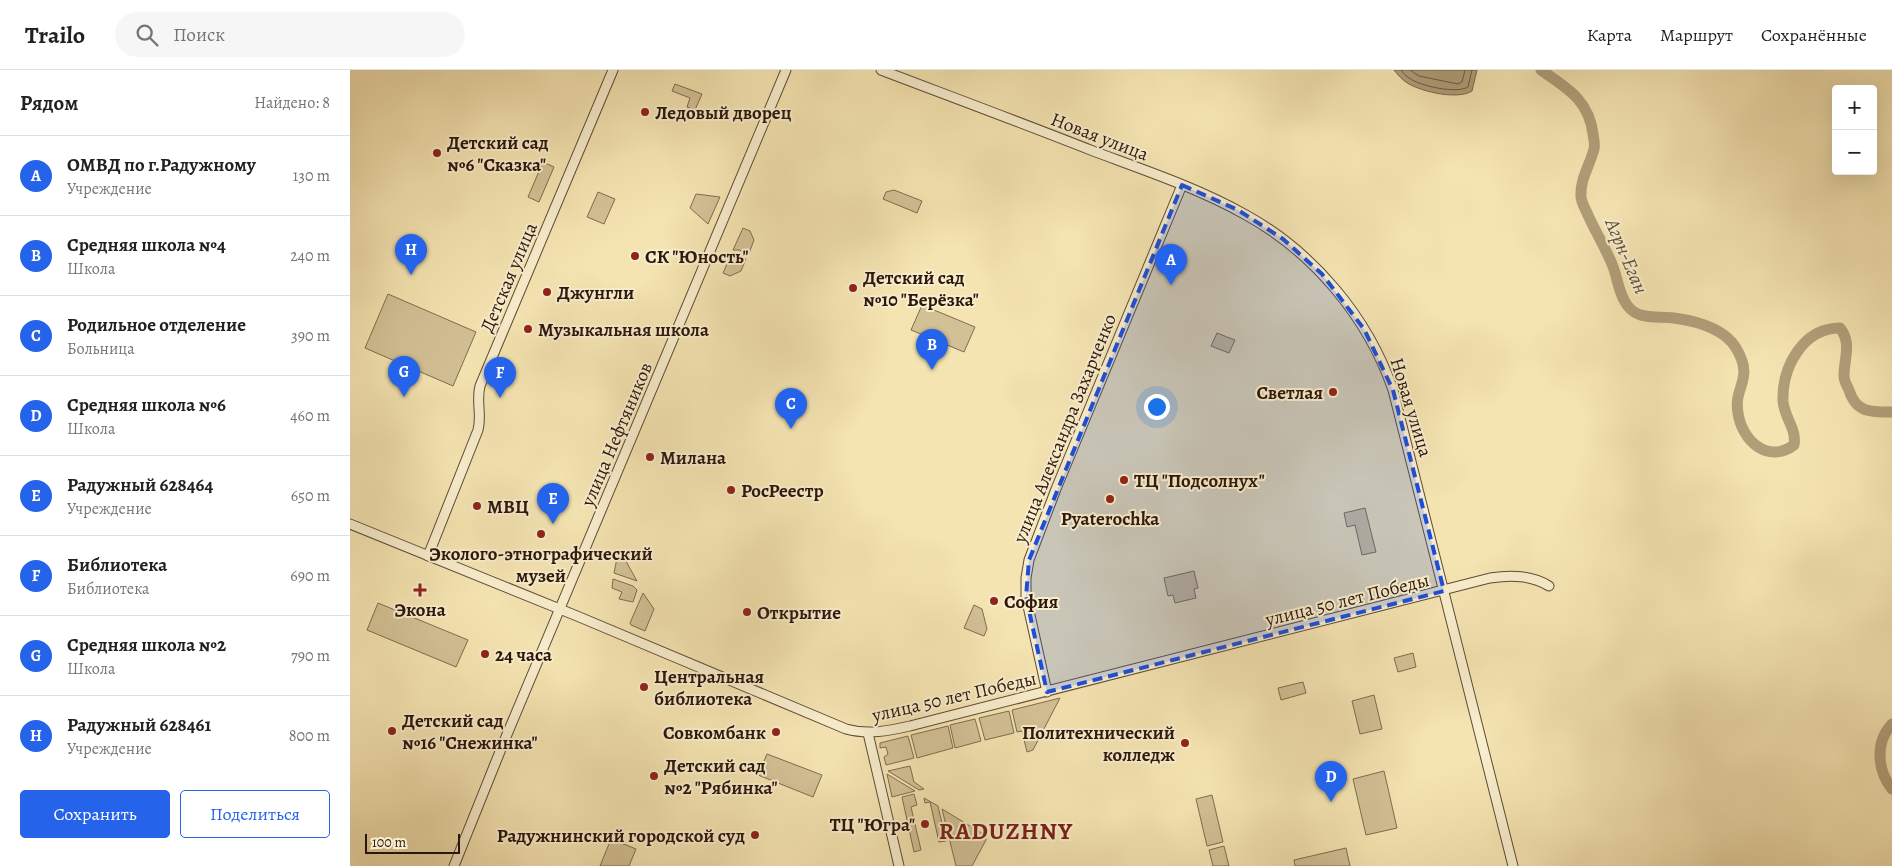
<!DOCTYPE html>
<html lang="ru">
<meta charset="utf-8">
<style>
body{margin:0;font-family:Alegreya,serif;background:#f6f6f6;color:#202124}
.controls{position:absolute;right:15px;top:15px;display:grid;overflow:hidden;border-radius:5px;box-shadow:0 5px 20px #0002}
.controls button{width:45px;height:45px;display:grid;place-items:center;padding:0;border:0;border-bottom:1px solid #e0e0e0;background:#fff;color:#202124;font:25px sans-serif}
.scale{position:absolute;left:15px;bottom:12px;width:95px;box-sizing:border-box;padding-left:5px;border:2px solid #2c170d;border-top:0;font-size:14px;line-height:18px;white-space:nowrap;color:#2c170d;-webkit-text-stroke:4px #f8edcc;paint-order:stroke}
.you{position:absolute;left:806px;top:336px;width:18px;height:18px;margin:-12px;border:4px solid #fff;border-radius:50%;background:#1a73e8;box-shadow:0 0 0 8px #1a73e833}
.badge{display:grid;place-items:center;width:32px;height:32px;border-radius:50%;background:#2563eb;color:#fff;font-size:16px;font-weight:700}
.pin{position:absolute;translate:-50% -41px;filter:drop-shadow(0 1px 2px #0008)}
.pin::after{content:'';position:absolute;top:26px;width:18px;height:15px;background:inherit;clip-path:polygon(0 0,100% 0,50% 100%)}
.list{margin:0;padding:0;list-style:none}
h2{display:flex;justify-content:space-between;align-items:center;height:65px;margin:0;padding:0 20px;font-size:21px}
h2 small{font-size:16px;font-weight:400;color:#757577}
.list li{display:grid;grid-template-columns:32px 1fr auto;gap:15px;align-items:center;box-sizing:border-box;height:80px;padding:0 20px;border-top:1px solid #e0e0e0}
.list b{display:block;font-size:19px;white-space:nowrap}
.list p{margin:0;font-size:16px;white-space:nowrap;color:#757577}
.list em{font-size:16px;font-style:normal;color:#757577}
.actions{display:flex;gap:10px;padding:15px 20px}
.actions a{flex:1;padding:11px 0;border:1px solid #2563eb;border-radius:5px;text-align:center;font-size:18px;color:#2563eb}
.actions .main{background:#2563eb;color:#fff}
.icon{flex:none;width:28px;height:28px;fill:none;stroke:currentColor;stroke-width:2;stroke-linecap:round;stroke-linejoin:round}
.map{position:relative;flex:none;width:1542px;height:796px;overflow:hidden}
header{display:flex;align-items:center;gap:30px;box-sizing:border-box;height:70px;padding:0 25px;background:#fff;border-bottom:1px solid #e0e0e0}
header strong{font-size:24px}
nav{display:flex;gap:28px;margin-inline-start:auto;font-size:18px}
.search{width:350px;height:45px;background:#f6f6f6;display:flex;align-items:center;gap:12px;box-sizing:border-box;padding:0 18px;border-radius:28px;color:#757577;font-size:19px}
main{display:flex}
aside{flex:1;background:#fff}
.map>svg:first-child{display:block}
.green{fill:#d2c195;stroke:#7f6c51}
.water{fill:#b09e79;stroke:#7b684e}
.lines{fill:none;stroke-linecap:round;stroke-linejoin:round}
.shore{stroke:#6e5a43;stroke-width:1}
.river{stroke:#b09e79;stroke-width:11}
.minor-casing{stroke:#5e4a36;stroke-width:11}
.minor{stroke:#f8edcc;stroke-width:9}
.marked{fill:#1d4ed8;fill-opacity:0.2;stroke:#1d4ed8;stroke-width:4;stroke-dasharray:10 6;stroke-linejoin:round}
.poi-dot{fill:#8f2418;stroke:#f8edcc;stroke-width:2}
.labels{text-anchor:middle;stroke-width:4;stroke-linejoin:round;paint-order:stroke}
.poi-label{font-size:19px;font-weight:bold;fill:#2c170d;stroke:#f8edcc;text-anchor:start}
.street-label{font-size:19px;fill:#2c170d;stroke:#f8edcc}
.water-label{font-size:20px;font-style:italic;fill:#614d38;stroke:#f8edcc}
.district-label{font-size:24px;font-weight:bold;letter-spacing:1px;fill:#7a1f14;stroke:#f8edcc}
</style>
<header>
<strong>Trailo</strong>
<div class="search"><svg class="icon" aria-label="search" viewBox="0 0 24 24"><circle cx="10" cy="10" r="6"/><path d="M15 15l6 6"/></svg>Поиск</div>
<nav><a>Карта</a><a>Маршрут</a><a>Сохранённые</a></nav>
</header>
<main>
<aside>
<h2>Рядом<small>Найдено: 8</small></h2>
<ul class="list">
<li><span class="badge">A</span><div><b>ОМВД по г.Радужному</b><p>Учреждение</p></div><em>130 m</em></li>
<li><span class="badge">B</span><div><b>Средняя школа №4</b><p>Школа</p></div><em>240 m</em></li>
<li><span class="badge">C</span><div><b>Родильное отделение</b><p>Больница</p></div><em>390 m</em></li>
<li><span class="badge">D</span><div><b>Средняя школа №6</b><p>Школа</p></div><em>460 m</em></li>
<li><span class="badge">E</span><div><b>Радужный 628464</b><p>Учреждение</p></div><em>650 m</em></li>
<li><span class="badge">F</span><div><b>Библиотека</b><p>Библиотека</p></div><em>690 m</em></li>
<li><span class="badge">G</span><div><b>Средняя школа №2</b><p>Школа</p></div><em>790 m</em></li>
<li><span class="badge">H</span><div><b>Радужный 628461</b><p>Учреждение</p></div><em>800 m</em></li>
</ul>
<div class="actions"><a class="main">Сохранить</a><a>Поделиться</a></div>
</aside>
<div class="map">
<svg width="1542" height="796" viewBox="0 0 1542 796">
<rect width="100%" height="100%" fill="#f4e4b1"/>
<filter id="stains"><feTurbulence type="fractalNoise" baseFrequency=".004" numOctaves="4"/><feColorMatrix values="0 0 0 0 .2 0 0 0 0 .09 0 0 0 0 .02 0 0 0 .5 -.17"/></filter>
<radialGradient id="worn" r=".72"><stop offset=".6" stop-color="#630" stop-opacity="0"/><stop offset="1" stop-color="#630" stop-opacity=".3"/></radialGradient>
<g class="green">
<polygon points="325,14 352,24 345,40 337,37 340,28 322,21"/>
<polygon points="193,92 204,97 189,132 178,127"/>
<polygon points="544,120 572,131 567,143 533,129 536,122"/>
<polygon points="248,122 265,129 254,154 237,147"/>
<polygon points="346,124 370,127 358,154 340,138"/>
<polygon points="393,158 400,161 404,170 398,186 393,184 390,180 383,180"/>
<polygon points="382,183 387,188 391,187 396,189 391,201 380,206 373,203"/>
<polygon points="38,224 126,262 103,316 15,278"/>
<polygon points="572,235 625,257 614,282 561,260"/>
<polygon points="867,263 885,270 879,283 861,276"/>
<polygon points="1015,438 1026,482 1012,485 1005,455 997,457 994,443"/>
<polygon points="268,483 272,484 287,511 264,503"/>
<polygon points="844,501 848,518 844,519 846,528 825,533 823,525 818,526 814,508"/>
<polygon points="263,509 283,516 287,520 283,532 269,529 272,522 262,518"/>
<polygon points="293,523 304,539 295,561 281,555 280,553"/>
<polygon points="28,533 118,570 106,597 17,560"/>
<polygon points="624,535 632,539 637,559 634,566 614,558"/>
<polygon points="1063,583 1066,597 1048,602 1044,588"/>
<polygon points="953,612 956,623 931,630 928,618"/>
<polygon points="1024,625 1032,659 1010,664 1002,631"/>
<polygon points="710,628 683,680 677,682 672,661 667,662 662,640"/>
<polygon points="659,641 664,663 635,670 629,648"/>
<polygon points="625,649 631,671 605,678 600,655"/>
<polygon points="598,656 603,678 567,688 561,665"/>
<polygon points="558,666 564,688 536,695 534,687 538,684 536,677 530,678 530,673"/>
<polygon points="417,684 472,705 463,727 408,705"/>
<polygon points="560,696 564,712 574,719 569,720 538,701"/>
<polygon points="1034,701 1047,758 1016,765 1003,709"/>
<polygon points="537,704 565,721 542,727"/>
<polygon points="564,724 567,735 561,737 571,780 564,782 552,727"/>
<polygon points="862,725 873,772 857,776 846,729"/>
<polygon points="574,728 588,736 596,771 589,772 580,732 575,733"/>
<polygon points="592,739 635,765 636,770 622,796 606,796"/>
<polygon points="261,769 286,779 279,796 250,796"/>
<polygon points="874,776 879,796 863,796 859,780"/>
<polygon points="996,778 1000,796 945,796 944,790"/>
</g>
<path class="water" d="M1044,0h83l-5,21c-14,9 -49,1 -63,-7 -6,-3 -11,-9 -15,-14z"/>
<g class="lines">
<g class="shore">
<path d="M1051,0c2,3 5,6 8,8 11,8 47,16 59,9l4,-17"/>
<polyline points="1060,0 1069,6 1108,14 1112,12 1115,0"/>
</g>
<g class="river">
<path d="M1191,0c26,18 48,30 52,64 1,5 2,11 1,15 -4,16 -14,30 -13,47 0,6 4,12 6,17 8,18 18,34 25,51 5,12 6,25 12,36 10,21 30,16 50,18 22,3 50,10 62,30 19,32 -3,38 2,65 4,28 30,51 56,32 3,-16 -10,-28 -11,-44 -1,-34 20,-73 57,-73 12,15 4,30 4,48 0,5 3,10 5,14 7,23 22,22 43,22"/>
<path d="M1542,654c-17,18 -15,46 0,65"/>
</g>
<g class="minor-casing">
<g id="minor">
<path d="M531,0c71,27 141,53 212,81 51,19 105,37 153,64 67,37 122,102 147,175l120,476"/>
<path d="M0,454l227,92 269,113c22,6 42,2 64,-3l580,-148c21,-3 41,-3 59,8"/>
<path d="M78,486l50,-126c4,-15 -2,-29 2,-44l133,-316"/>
<polyline points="697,622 676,527 676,508 679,490 706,419 832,115"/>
<polyline points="518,663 549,796"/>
<polyline points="104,796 153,674 436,0"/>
</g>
</g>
<use href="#minor" class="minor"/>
</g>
<path class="marked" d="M832,115l56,25 45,29 39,35 42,55 29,61 51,201 -397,101 -21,-95 3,-37z"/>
<g class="poi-dot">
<circle cx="295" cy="42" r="5"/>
<circle cx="87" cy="83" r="5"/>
<circle cx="285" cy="186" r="5"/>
<circle cx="503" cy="218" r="5"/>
<circle cx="197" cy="222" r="5"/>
<circle cx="178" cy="259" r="5"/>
<circle cx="983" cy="322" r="5"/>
<circle cx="300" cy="387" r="5"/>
<circle cx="774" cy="410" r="5"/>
<circle cx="381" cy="420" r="5"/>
<circle cx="760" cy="429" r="5"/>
<circle cx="127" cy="436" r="5"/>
<circle cx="191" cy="464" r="5"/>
<path d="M67.5 512.5h5v5h5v5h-5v5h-5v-5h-5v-5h5z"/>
<circle cx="644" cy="531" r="5"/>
<circle cx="397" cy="542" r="5"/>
<circle cx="135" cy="584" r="5"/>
<circle cx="294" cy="617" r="5"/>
<circle cx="42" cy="661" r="5"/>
<circle cx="426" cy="662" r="5"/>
<circle cx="835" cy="673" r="5"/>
<circle cx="304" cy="706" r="5"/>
<circle cx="575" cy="754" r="5"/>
<circle cx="405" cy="765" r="5"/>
</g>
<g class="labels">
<g class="poi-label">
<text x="305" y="49">Ледовый дворец</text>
<text x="97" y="79">Детский сад<tspan x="97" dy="22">№6 "Сказка"</tspan></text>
<text x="295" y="193">СК "Юность"</text>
<text x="513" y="214">Детский сад<tspan x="513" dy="22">№10 "Берёзка"</tspan></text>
<text x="207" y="229">Джунгли</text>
<text x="188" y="266">Музыкальная школа</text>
<text x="973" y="329" text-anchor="end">Светлая</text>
<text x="310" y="394">Милана</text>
<text x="784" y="417">ТЦ "Подсолнух"</text>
<text x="391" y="427">РосРеестр</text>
<text x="137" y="443">МВЦ</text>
<text x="760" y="455" text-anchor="middle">Pyaterochka</text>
<text x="191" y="490" text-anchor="middle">Эколого-этнографический<tspan x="191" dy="22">музей</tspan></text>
<text x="654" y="538">София</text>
<text x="70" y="546" text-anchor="middle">Экона</text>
<text x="407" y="549">Открытие</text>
<text x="145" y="591">24 часа</text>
<text x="304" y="613">Центральная<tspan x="304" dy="22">библиотека</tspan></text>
<text x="52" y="657">Детский сад<tspan x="52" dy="22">№16 "Снежинка"</tspan></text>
<text x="416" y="669" text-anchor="end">Совкомбанк</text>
<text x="825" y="669" text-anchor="end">Политехнический<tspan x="825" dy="22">колледж</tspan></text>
<text x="314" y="702">Детский сад<tspan x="314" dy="22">№2 "Рябинка"</tspan></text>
<text x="565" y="761" text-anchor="end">ТЦ "Югра"</text>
<text x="395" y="772" text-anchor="end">Радужнинский городской суд</text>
</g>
<g class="street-label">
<text transform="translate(750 66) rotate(21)" y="7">Новая улица</text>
<text transform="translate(158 207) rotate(-67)" y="7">Детская улица</text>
<text transform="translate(1062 337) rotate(73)" y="7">Новая улица</text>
<text transform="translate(714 358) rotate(-68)" y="7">улица Александра Захарченко</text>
<text transform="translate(266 364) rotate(-67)" y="7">улица Нефтяников</text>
<text transform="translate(997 529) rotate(-14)" y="7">улица 50 лет Победы</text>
<text transform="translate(604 626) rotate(-13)" y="7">улица 50 лет Победы</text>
</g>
<g class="water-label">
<text transform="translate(1277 186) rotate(67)" y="7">Агрн-Еган</text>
</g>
<g class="district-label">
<text x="656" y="769">RADUZHNY</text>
</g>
</g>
<rect width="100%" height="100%" filter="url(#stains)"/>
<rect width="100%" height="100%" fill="url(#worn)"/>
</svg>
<div class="controls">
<button>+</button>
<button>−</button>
</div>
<div class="scale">100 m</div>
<div class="you"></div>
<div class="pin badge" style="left:821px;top:215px">A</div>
<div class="pin badge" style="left:582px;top:300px">B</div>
<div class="pin badge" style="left:441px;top:359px">C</div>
<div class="pin badge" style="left:981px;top:732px">D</div>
<div class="pin badge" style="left:203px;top:454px">E</div>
<div class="pin badge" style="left:150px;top:328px">F</div>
<div class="pin badge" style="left:54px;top:327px">G</div>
<div class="pin badge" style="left:61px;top:205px">H</div>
</div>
</main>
